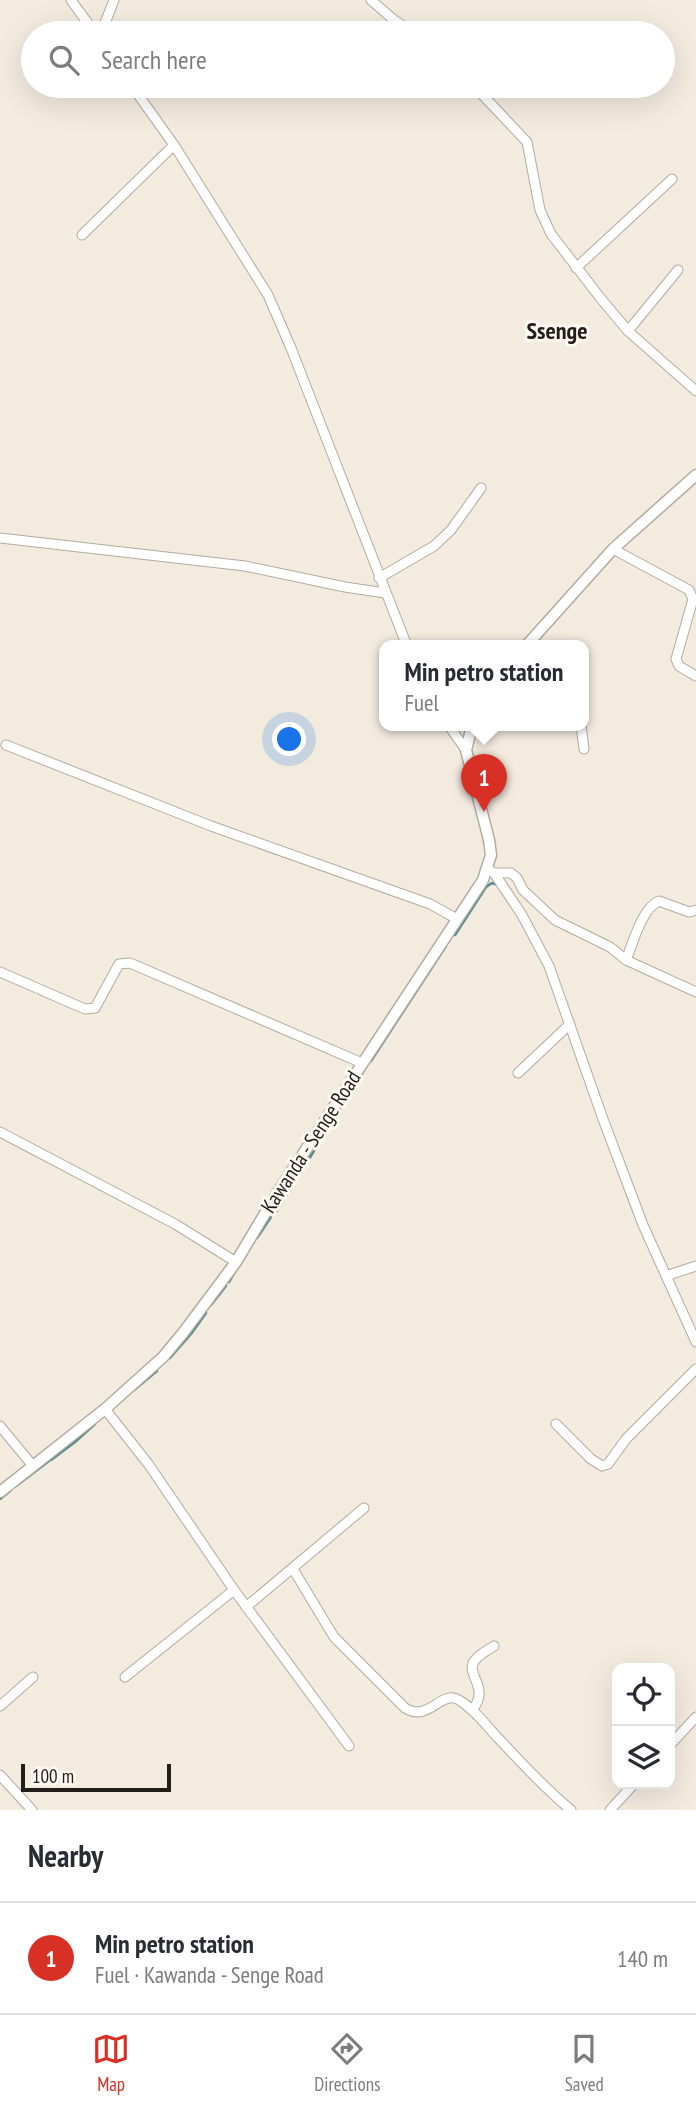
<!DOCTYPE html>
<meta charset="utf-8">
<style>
body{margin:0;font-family:"PT Sans Narrow",sans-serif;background:#f2f2f3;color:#2b2b33}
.controls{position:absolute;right:21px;bottom:21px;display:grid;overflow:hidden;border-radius:14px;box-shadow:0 7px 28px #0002}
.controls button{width:63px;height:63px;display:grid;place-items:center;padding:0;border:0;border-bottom:2px solid #e1e1e2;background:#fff;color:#2b2b33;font:35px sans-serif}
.scale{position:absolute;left:21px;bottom:18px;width:150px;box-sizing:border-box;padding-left:7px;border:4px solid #211e19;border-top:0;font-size:19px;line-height:24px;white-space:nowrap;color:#211e19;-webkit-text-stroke:5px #fef9f2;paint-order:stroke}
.you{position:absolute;left:290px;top:740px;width:24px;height:24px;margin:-18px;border:5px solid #fff;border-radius:50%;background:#1a73e8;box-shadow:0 0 0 10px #1a73e833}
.badge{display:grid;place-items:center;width:46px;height:46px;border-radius:50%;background:#d93025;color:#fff;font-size:23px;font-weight:700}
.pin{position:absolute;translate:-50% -58px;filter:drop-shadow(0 2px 4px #0008)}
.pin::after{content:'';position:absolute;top:37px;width:24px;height:21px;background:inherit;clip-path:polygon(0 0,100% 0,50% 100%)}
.popup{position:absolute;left:379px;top:640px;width:210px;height:91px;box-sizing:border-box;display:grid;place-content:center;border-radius:14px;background:#fff;filter:drop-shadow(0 2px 5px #0005);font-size:23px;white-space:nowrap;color:#7c7c81}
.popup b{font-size:26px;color:#2b2b33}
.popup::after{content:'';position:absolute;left:50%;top:100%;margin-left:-14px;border:14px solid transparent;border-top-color:#fff}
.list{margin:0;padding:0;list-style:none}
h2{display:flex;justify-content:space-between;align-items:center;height:91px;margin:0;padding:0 28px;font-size:30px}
h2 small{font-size:23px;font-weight:400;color:#7c7c81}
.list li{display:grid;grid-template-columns:46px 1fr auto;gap:21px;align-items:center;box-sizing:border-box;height:112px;padding:0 28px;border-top:2px solid #e1e1e2}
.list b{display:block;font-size:26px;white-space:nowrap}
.list p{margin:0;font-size:23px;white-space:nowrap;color:#7c7c81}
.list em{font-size:23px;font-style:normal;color:#7c7c81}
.icon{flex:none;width:38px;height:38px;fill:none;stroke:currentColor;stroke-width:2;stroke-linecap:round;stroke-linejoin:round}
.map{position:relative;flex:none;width:696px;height:1810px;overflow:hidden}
.search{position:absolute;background:#fff;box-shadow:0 7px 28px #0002;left:21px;right:21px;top:21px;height:77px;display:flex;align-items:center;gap:18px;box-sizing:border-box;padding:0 24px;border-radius:38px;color:#7c7c81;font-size:26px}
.sheet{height:203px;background:#fff}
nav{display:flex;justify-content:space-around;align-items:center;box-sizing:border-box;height:98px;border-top:2px solid #e1e1e2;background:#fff;font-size:19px;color:#7c7c81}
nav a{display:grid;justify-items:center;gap:4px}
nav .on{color:#d93025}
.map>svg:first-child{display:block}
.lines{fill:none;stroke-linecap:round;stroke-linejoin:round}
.stream{stroke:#558c94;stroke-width:2.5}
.minor-casing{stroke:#b3ab9f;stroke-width:11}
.tertiary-casing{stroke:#b3ab9f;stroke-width:13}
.minor{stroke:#fff;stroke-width:9}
.tertiary{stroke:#fff;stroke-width:10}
.labels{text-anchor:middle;stroke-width:6;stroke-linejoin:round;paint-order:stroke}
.street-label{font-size:21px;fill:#211e19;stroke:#fef9f2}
.quarter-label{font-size:24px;font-weight:bold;fill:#211e19;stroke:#fef9f2}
</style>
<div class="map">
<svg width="696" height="1810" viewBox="0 0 696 1810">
<rect width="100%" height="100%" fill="#f4ebdf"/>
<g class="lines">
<g class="stream">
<polyline points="455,935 486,887 492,883 498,885"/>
<polyline points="371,1061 446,946"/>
<polyline points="276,1212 363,1072"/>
<polyline points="257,1238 271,1217"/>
<polyline points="229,1282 236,1270"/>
<polyline points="211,1305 226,1286"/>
<polyline points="170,1358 191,1334 206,1313"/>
<polyline points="134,1390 157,1371"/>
<polyline points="51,1460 75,1442 95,1424"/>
<polyline points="16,1486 49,1461"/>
<polyline points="0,1499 10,1491"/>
</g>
<g class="minor-casing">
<g id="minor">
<polyline points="71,0 95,33"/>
<polyline points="371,0 394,20 414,33"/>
<polyline points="101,33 114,0"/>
<polyline points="132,86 174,145 268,295 291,348 407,646"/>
<polyline points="474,86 527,142 540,210 551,234 602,300 628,331 696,391"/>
<polyline points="82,235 174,145"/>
<polyline points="576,268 672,179"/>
<polyline points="628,331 678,270"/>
<polyline points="0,538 245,566 345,587 385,593"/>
<polyline points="613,549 689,590 693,599 676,659 679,666 696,676"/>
<polyline points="379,578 434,546 451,530 481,488"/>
<polyline points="449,726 466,750"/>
<polyline points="581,726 584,749"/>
<polyline points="6,745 211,826 430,904 457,919"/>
<polyline points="488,869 494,873 522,915 549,966 603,1119 643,1225 696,1342"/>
<polyline points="494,873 511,873 517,878 523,890 555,920 610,947 626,960 696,992"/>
<path d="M626,960c7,-17 16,-52 33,-59l30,11 7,-2"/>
<polyline points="0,972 85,1009 95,1008 119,964 130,963 362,1063"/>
<polyline points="518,1073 570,1024"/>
<polyline points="0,1132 175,1224 236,1262"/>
<polyline points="666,1276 696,1266"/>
<polyline points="105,1409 149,1465 234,1590 349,1746"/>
<polyline points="556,1424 591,1459 602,1466 608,1464 626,1439 696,1369"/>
<polyline points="0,1426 33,1466"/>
<path d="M293,1569l41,68 71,71c24,15 36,-19 54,-8 15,9 27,25 39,38 24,25 46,50 73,72"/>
<polyline points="246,1607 364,1508"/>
<polyline points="125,1677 234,1590"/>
<polyline points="0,1706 33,1677"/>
<path d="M472,1710c20,-23 -10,-37 4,-51 4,-5 12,-9 18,-13"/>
<polyline points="670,1745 696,1717"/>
<polyline points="0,1775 32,1810"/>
<polyline points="610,1810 634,1784"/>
</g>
</g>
<g class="tertiary-casing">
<g id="tertiary">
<polyline points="526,646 613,549 696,475"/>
<polyline points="0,1492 105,1409 163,1357 183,1333 236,1262 276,1195 483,880 491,855 489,840 466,750 472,726"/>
</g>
</g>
<use href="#minor" class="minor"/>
<use href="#tertiary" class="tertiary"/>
</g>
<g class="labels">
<g class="street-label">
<text transform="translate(311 1142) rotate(-57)" y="7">Kawanda - Senge Road</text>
</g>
<g class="quarter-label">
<text x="557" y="339">Ssenge</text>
</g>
</g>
</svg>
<div class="controls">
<button><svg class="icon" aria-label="locate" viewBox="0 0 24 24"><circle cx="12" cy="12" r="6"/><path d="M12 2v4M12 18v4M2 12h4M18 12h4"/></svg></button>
<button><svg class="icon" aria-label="layers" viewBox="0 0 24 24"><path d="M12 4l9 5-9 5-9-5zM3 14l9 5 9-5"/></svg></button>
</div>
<div class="scale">100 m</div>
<div class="you"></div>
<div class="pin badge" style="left:484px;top:812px">1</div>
<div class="popup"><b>Min petro station</b>Fuel</div>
<div class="search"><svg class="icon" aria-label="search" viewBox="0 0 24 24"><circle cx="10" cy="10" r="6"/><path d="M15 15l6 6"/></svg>Search here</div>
</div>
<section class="sheet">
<h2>Nearby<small></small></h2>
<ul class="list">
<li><span class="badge">1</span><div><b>Min petro station</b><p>Fuel · Kawanda - Senge Road</p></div><em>140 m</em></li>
</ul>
</section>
<nav>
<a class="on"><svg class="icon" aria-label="map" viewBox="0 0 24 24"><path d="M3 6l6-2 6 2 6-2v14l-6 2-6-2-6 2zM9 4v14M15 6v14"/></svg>Map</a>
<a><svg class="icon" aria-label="directions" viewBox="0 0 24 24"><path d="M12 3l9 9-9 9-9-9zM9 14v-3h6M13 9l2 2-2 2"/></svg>Directions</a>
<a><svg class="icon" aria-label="saved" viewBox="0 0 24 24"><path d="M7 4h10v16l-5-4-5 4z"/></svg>Saved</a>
</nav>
